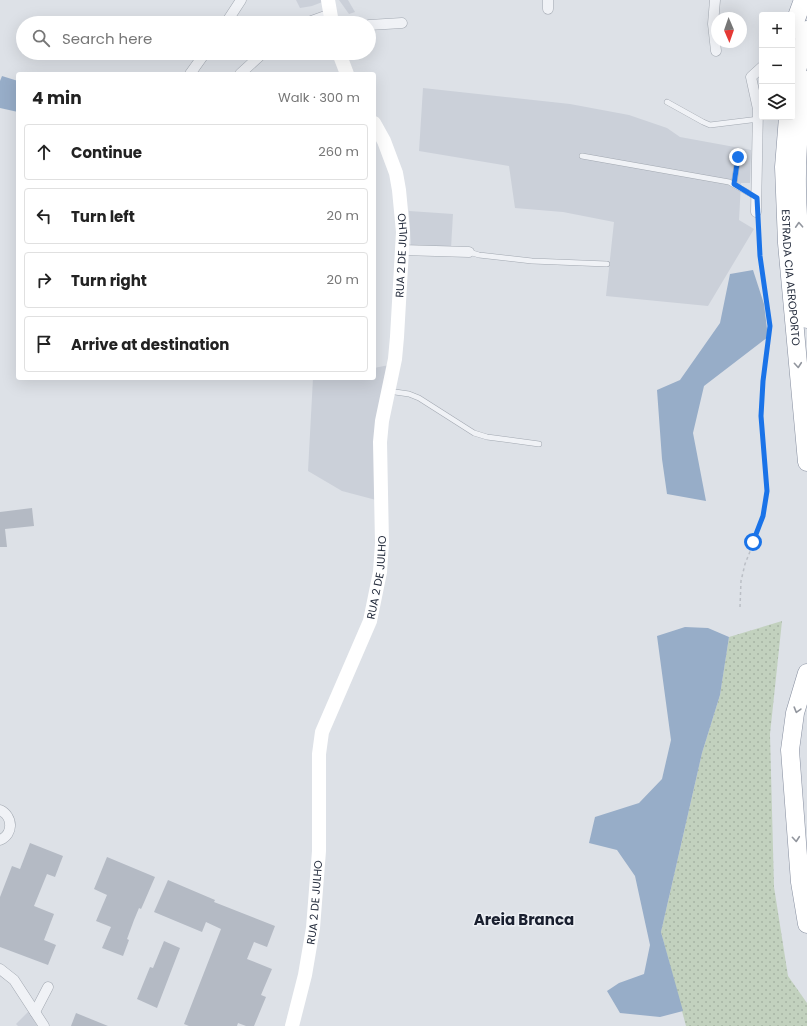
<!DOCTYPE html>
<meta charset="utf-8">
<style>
body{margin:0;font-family:Poppins,sans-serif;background:#f6f6f6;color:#222}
.controls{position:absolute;right:12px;top:12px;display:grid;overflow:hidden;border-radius:4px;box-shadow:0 4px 16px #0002}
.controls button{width:36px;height:36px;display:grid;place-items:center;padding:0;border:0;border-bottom:1px solid #e0e0e0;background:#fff;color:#222;font:20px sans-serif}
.compass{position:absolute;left:711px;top:12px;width:36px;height:36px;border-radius:50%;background:#fff;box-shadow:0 4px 16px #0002;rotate:178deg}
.stop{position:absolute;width:12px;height:12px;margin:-9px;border:3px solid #1a73e8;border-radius:50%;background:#fff}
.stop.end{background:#1a73e8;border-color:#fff;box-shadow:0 1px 4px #0008}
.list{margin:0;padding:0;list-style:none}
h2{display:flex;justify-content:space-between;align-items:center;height:52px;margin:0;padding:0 16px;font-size:17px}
h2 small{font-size:13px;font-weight:400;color:#767676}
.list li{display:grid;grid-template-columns:26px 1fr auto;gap:12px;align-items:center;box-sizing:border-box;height:56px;margin:0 8px 8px;padding:0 8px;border:1px solid #e0e0e0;border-radius:4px}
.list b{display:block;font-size:15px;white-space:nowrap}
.list em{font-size:13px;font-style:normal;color:#767676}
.icon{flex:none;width:22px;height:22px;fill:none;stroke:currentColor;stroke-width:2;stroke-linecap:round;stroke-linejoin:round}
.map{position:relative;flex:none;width:807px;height:1026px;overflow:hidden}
.search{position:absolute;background:#fff;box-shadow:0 4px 16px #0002;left:16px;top:16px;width:360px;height:44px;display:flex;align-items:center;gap:10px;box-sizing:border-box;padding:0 14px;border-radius:22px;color:#767676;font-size:15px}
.panel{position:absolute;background:#fff;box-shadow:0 4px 16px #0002;left:16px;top:72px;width:360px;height:308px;border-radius:4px}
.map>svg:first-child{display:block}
.built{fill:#cbd0d9}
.grass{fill:url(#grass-dots)}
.water{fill:#97adc8}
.building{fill:#b4bac4}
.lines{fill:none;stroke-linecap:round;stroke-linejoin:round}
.lane-casing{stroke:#a2a8b1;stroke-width:6}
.street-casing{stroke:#a2a8b1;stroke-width:11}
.highway-casing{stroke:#858d9e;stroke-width:19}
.path{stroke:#bbbfc6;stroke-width:1.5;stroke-dasharray:3 3;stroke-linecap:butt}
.lane{stroke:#f0f2f6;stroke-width:5}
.street{stroke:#f0f2f6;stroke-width:10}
.secondary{stroke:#fff;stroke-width:14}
.highway{stroke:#fff;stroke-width:18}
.oneway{stroke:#92969e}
.route{stroke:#1a73e8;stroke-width:5}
.labels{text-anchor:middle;stroke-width:3;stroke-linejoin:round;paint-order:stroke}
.street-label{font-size:11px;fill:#262e3e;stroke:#edf0f5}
.district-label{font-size:15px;font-weight:bold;fill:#191f2f;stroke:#edf0f5}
</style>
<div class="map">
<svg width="807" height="1026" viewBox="0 0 807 1026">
<defs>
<pattern id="grass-dots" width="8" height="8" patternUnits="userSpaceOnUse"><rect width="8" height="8" fill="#c2d1be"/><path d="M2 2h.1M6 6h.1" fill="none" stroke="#a7b4a4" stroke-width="1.8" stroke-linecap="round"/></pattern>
</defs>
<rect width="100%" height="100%" fill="#dde1e7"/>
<g class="built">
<polygon points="296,0 324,0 325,1 312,6 300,8"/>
<polygon points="339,0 348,0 355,12 349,14"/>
<polygon points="423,88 570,104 629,115 667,128 680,137 751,150 750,183 741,183 739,220 754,229 708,306 606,296 614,222 563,212 515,208 509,166 419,151"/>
<polygon points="409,211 453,214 451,248 411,247"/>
<polygon points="389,365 374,443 374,472 376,500 342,491 308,471 313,378 374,378 374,368"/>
<polygon points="29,1011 37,1026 18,1026 16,1024"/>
</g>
<polygon class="grass" points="782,621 770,734 774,887 788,976 807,1003 807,1026 686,1026 661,932 702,753 720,695 729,637"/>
<g class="water">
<polygon points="2,76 18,81 18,112 0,108 0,81"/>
<polygon points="753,270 764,304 768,337 704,386 693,433 706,501 667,494 662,459 657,390 680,380 720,323 730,274"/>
<polygon points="685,627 708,628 729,637 720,695 702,753 661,932 683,1011 660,1017 620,1013 607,991 619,983 644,974 650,945 635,876 617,850 589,843 595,817 639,803 662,779 671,740 657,636"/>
</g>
<g class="building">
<polygon points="32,508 34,526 5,529 7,547 0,547 0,512"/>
<polygon points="30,843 63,856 55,877 47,874 34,906 54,914 44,940 56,945 48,965 0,947 0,897 12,866 20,869"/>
<polygon points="107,857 155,877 142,907 141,909 139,908 134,920 127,939 129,940 123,956 102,948 111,927 96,921 107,895 94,889"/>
<polygon points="168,880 215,900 214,902 275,926 267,947 254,942 247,959 272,969 261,995 266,997 254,1026 246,1026 238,1023 237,1026 189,1026 184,1024 221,929 206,922 202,932 154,912"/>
<polygon points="164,941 180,948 157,1008 137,999 150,967 153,968"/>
<polygon points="76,1013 108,1026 71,1026"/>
</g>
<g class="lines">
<g class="lane-casing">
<g id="lane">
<polyline points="667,102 703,122 710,125 759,119"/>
<polyline points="582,156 729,182 756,197"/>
<polyline points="734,184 738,157"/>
<polyline points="469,252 479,255 532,261 607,264"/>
<polyline points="388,391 409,394 419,398 474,433 487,437 539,444"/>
</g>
</g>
<g class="street-casing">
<g id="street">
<polyline points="548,0 548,9"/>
<polyline points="715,0 713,24 716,51"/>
<polyline points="226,23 241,0"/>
<polyline points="306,23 331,14"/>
<polyline points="369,25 402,23"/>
<polyline points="792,43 804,28"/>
<polyline points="190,74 205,53"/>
<polyline points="240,74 263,53"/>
<polyline points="756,212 758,109 751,77 762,67"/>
<polyline points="402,250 469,252"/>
<path d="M0,810c13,6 14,24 0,30"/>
<polyline points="0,969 14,980 44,1026"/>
<polyline points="35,1012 48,987"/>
</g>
</g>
<g class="highway-casing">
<g id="highway">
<polyline points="792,30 803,0"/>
<path d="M807,80c-18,79 -8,160 0,239"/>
<polyline points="792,91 807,30"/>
<path id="s2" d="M788,117l-4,50 3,76 20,219"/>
<polyline points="807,673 795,713 790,750 800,882 807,924"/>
</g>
</g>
<polyline class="path" points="740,607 741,581 745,564 761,524 767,491 761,417 763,381 770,326 760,256 757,221"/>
<use href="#lane" class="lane"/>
<use href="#street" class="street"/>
<g class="secondary">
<polyline points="328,0 332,23"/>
<polyline points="339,53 347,74"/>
<path id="s1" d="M292,1026l13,-51 8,-47 6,-77v-97l3,-22 48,-111 10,-49 2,-29 -2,-101 2,-21 13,-62 2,-22 6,-105 -4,-42 -3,-17 -12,-32 -10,-18"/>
</g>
<use href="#highway" class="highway"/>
</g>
<defs><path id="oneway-chevron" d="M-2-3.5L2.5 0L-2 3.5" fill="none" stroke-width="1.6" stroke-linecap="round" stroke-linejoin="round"/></defs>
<g class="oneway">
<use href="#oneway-chevron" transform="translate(799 225) rotate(-93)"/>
<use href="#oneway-chevron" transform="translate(798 365) rotate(85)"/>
<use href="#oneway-chevron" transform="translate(797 710) rotate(106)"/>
<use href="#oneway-chevron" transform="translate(796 839) rotate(85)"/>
</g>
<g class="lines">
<polyline class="route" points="738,157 734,184 757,198 760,256 770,326 763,381 761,416 767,491 763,516 753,542"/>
</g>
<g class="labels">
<g class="street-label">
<text dy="4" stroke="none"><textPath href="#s1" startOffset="786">RUA 2 DE JULHO</textPath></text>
<text dy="4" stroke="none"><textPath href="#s2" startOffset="161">ESTRADA CIA AEROPORTO</textPath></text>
<text dy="4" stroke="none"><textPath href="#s1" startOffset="462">RUA 2 DE JULHO</textPath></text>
<text dy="4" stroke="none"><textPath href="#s1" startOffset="126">RUA 2 DE JULHO</textPath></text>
</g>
<g class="district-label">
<text x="524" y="925">Areia Branca</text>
</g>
</g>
</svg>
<div class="controls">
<button>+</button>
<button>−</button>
<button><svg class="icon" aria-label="layers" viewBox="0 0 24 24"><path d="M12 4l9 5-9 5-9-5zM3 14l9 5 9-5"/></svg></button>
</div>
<svg class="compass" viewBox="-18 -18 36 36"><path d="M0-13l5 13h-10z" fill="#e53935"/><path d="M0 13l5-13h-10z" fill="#767676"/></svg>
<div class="stop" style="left:753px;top:542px"></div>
<div class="stop end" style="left:738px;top:157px"></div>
<div class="search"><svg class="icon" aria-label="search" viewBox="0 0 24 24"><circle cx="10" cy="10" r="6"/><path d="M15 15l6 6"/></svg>Search here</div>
<section class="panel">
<h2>4 min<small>Walk · 300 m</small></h2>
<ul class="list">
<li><svg class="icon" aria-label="ahead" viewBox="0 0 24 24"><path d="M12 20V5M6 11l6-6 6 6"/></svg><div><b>Continue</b></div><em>260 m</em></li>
<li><svg class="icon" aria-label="left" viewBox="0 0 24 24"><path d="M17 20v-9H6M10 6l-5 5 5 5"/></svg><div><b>Turn left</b></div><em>20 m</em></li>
<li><svg class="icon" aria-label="right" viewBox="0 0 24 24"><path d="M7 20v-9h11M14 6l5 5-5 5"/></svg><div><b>Turn right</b></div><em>20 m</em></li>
<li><svg class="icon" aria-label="arrive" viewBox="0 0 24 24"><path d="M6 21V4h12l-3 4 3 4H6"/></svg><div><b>Arrive at destination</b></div></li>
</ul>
</section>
</div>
